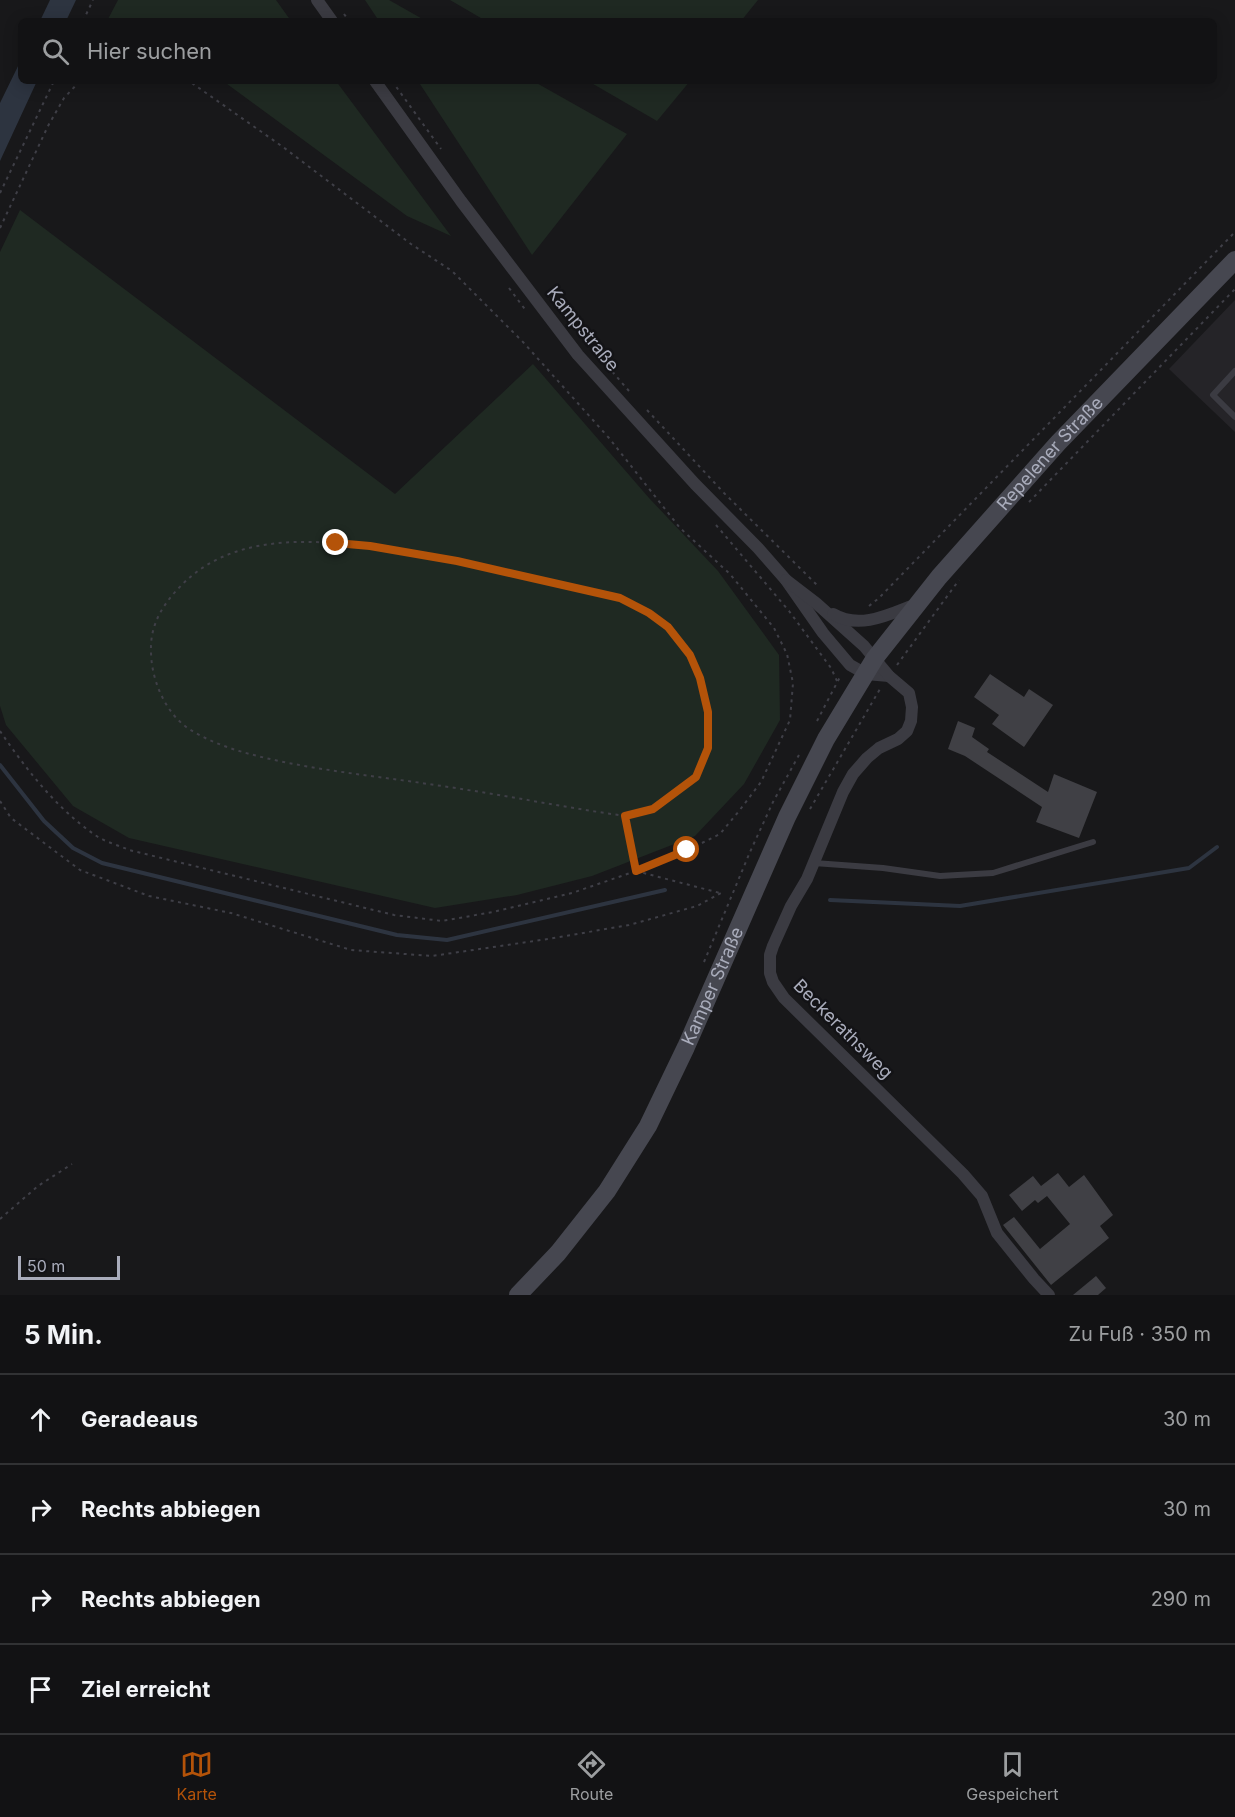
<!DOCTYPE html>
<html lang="de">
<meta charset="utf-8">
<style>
body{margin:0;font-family:Inter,sans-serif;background:#1b1b1d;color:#f1f3f6}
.scale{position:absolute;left:18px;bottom:15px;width:102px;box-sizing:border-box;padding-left:6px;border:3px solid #a9acbb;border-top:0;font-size:16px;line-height:21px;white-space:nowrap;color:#a9acbb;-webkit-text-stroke:4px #131316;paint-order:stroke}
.stop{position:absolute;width:18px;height:18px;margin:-14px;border:4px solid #b45309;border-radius:50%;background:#fff}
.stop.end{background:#b45309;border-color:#fff;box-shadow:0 2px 6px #0008}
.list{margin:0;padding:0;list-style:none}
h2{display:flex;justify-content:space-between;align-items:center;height:78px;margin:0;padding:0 24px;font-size:26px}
h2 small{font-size:20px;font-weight:400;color:#9c9ea0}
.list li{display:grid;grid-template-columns:39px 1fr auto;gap:18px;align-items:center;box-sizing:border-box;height:90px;padding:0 24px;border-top:2px solid #313234}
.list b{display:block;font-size:22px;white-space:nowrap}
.list em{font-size:20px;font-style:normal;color:#9c9ea0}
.icon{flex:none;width:33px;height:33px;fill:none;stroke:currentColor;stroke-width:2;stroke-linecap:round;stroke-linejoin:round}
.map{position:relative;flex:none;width:1235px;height:1295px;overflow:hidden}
.search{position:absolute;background:#121214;box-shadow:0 3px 15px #0003;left:18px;right:18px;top:18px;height:66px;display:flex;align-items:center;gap:15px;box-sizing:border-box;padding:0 21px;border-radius:9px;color:#9c9ea0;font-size:22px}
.sheet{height:438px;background:#121214}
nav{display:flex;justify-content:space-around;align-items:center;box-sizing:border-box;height:84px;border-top:2px solid #313234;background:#121214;font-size:16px;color:#9c9ea0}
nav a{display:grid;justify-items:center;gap:3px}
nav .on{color:#b45309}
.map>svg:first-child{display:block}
.built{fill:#252428}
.green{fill:#1f2922}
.water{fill:#2d3440}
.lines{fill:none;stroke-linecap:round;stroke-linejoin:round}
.stream{stroke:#2d3440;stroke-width:4}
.building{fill:#404045}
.path{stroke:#3f3f47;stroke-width:2;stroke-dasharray:3 4.5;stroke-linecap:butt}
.service{stroke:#3b3b42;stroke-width:6}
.minor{stroke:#3b3b42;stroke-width:12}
.secondary{stroke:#464750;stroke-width:18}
.route{stroke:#b45309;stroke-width:8}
.labels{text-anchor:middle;stroke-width:5;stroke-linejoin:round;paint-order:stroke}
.street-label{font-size:18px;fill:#a9acbb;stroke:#131316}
</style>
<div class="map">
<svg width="1235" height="1295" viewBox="0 0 1235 1295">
<rect width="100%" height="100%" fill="#18181a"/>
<polygon class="built" points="1235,300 1235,432 1169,369"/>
<g class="green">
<polygon points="118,0 276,0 291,21 107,21"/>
<polygon points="365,0 389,0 426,21 379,21"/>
<polygon points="450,0 758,0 741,21 486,21"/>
<polygon points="223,81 336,81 451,236 407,216"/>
<polygon points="418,81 533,81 627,134 532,255"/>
<polygon points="588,81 690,81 657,121"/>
<polygon points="20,210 395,494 533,364 649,498 718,571 779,655 780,720 744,784 695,836 592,876 517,895 435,908 129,838 73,806 6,725 0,706 0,252"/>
</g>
<g class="water">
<polygon points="50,0 76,0 66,21 40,21"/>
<polygon points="21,60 21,81 37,81 0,161 0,103"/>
</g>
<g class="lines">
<g class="stream">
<polyline points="0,765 44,821 73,848 102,863 397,935 447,940 665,890"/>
<polyline points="830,900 960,906 1189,868 1217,847"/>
</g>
</g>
<g class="building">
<polygon points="990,674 1024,697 1029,689 1053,705 1024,747 992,724 999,715 974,697"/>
<polygon points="958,721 975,728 972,737 989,749 987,752 1048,792 1054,774 1097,792 1079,838 1036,822 1042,807 965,756 948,749"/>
<polygon points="1058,1173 1069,1187 1084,1175 1113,1215 1100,1226 1109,1238 1051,1285 1003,1225 1014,1217 1040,1249 1070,1224 1047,1196 1038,1203 1035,1200 1022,1211 1009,1195 1033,1176 1041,1186"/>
<polygon points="1096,1276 1106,1288 1098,1295 1073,1295"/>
</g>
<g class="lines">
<g class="path">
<polyline points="344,14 349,21"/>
<polyline points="83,21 93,0"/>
<polyline points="392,81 441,149"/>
<polyline points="0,193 54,81"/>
<polyline points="0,228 48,126 64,98 80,81"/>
<polyline points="509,288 527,312"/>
<polyline points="549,293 565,315"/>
<polyline points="578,332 629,391"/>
<polyline points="647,410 724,493 819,587"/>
<polyline points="1029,502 1235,289"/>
<polyline points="716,525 789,611 831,668 837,681"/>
<polyline points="869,606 879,598 1235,232"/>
<polyline points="897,665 959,580"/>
<polyline points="817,721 841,675"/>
<path d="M0,731c26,38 56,77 95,104 10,7 23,10 34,15l265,65 48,6 51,-9 79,-19 64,-22 52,-21 32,-16 19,-23 22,-29 29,-62 3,-37 -6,-29 -13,-26 -44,-54 -50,-46 -71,-90 -86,-96 -71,-71 -41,-27 -128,-97 -94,-66"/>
<polyline points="0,801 11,818 80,870 149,896 231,913 351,950 432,956 548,939 629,925 697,906 721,893"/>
<polyline points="810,809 880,689"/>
<path d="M625,816c9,-2 19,-3 27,-7 8,-3 40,-26 44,-33 7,-8 12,-28 12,-38 0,-9 1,-19 0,-28 -8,-51 -39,-95 -89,-112 -24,-8 -50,-11 -74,-17 -38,-8 -76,-18 -115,-24 -81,-14 -191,-37 -253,33 -16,17 -27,37 -26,61 0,28 14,62 38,78 27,17 58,25 90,32 52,11 104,16 156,24 64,9 127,22 190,31l11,55"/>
<polyline points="636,871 720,893"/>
<polyline points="704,962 750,852 773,802 799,755"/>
<polyline points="0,1219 38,1186 72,1164"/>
</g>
<g class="service">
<polyline points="1235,371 1213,395 1235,417"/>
<polyline points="814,863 883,868 940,876 993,873 1093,842"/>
</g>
<g class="minor">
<polyline points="317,0 332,21"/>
<polyline points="375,81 461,201 578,355 695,484 758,548 786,580 823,633 850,665 866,674 889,676"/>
<polyline points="786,580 816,603 864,646 889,676 909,693 912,707 911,721 907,731 898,739 879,748 867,758 853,774 843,792 807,879 791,906 773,946 770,955 770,973 773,982 784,998 963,1174 982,1196 997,1233 1034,1279 1049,1295"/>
<path d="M833,614c27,16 57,0 83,-10"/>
</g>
<path class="secondary" id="s1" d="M518,1295l40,-42 49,-62 41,-65 38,-79 101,-230 39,-78 49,-81 64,-81 119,-134 177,-183"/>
</g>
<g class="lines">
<polyline class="route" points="336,543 370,546 457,561 620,598 649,613 668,627 690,655 700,678 708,712 708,748 696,777 653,809 625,816 636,871 687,850"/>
</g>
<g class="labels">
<g class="street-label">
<text transform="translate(583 329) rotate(51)" y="6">Kampstraße</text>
<text dy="6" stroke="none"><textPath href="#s1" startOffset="1004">Repelener Straße</textPath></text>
<text dy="6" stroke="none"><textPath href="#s1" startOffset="368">Kamper Straße</textPath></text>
<text transform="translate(843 1029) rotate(45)" y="6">Beckerathsweg</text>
</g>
</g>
</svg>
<div class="scale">50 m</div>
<div class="stop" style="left:687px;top:850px"></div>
<div class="stop end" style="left:336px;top:543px"></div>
<div class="search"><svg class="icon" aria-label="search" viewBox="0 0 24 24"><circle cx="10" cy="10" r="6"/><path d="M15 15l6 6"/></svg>Hier suchen</div>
</div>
<section class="sheet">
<h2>5 Min.<small>Zu Fuß · 350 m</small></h2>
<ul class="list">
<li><svg class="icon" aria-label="ahead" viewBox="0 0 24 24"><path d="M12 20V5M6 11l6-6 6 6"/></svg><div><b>Geradeaus</b></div><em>30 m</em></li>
<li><svg class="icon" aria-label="right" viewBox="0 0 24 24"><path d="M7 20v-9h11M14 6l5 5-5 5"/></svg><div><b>Rechts abbiegen</b></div><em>30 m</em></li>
<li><svg class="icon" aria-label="right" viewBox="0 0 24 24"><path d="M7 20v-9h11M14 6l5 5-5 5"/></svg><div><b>Rechts abbiegen</b></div><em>290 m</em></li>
<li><svg class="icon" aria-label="arrive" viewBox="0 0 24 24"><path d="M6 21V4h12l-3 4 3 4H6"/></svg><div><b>Ziel erreicht</b></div></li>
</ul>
</section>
<nav>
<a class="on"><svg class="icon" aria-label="map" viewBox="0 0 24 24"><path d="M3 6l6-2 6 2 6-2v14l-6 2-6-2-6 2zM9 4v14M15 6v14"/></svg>Karte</a>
<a><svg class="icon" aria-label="directions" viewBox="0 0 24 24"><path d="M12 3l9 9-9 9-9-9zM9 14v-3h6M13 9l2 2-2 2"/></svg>Route</a>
<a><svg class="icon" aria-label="saved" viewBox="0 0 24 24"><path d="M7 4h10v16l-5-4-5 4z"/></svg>Gespeichert</a>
</nav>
